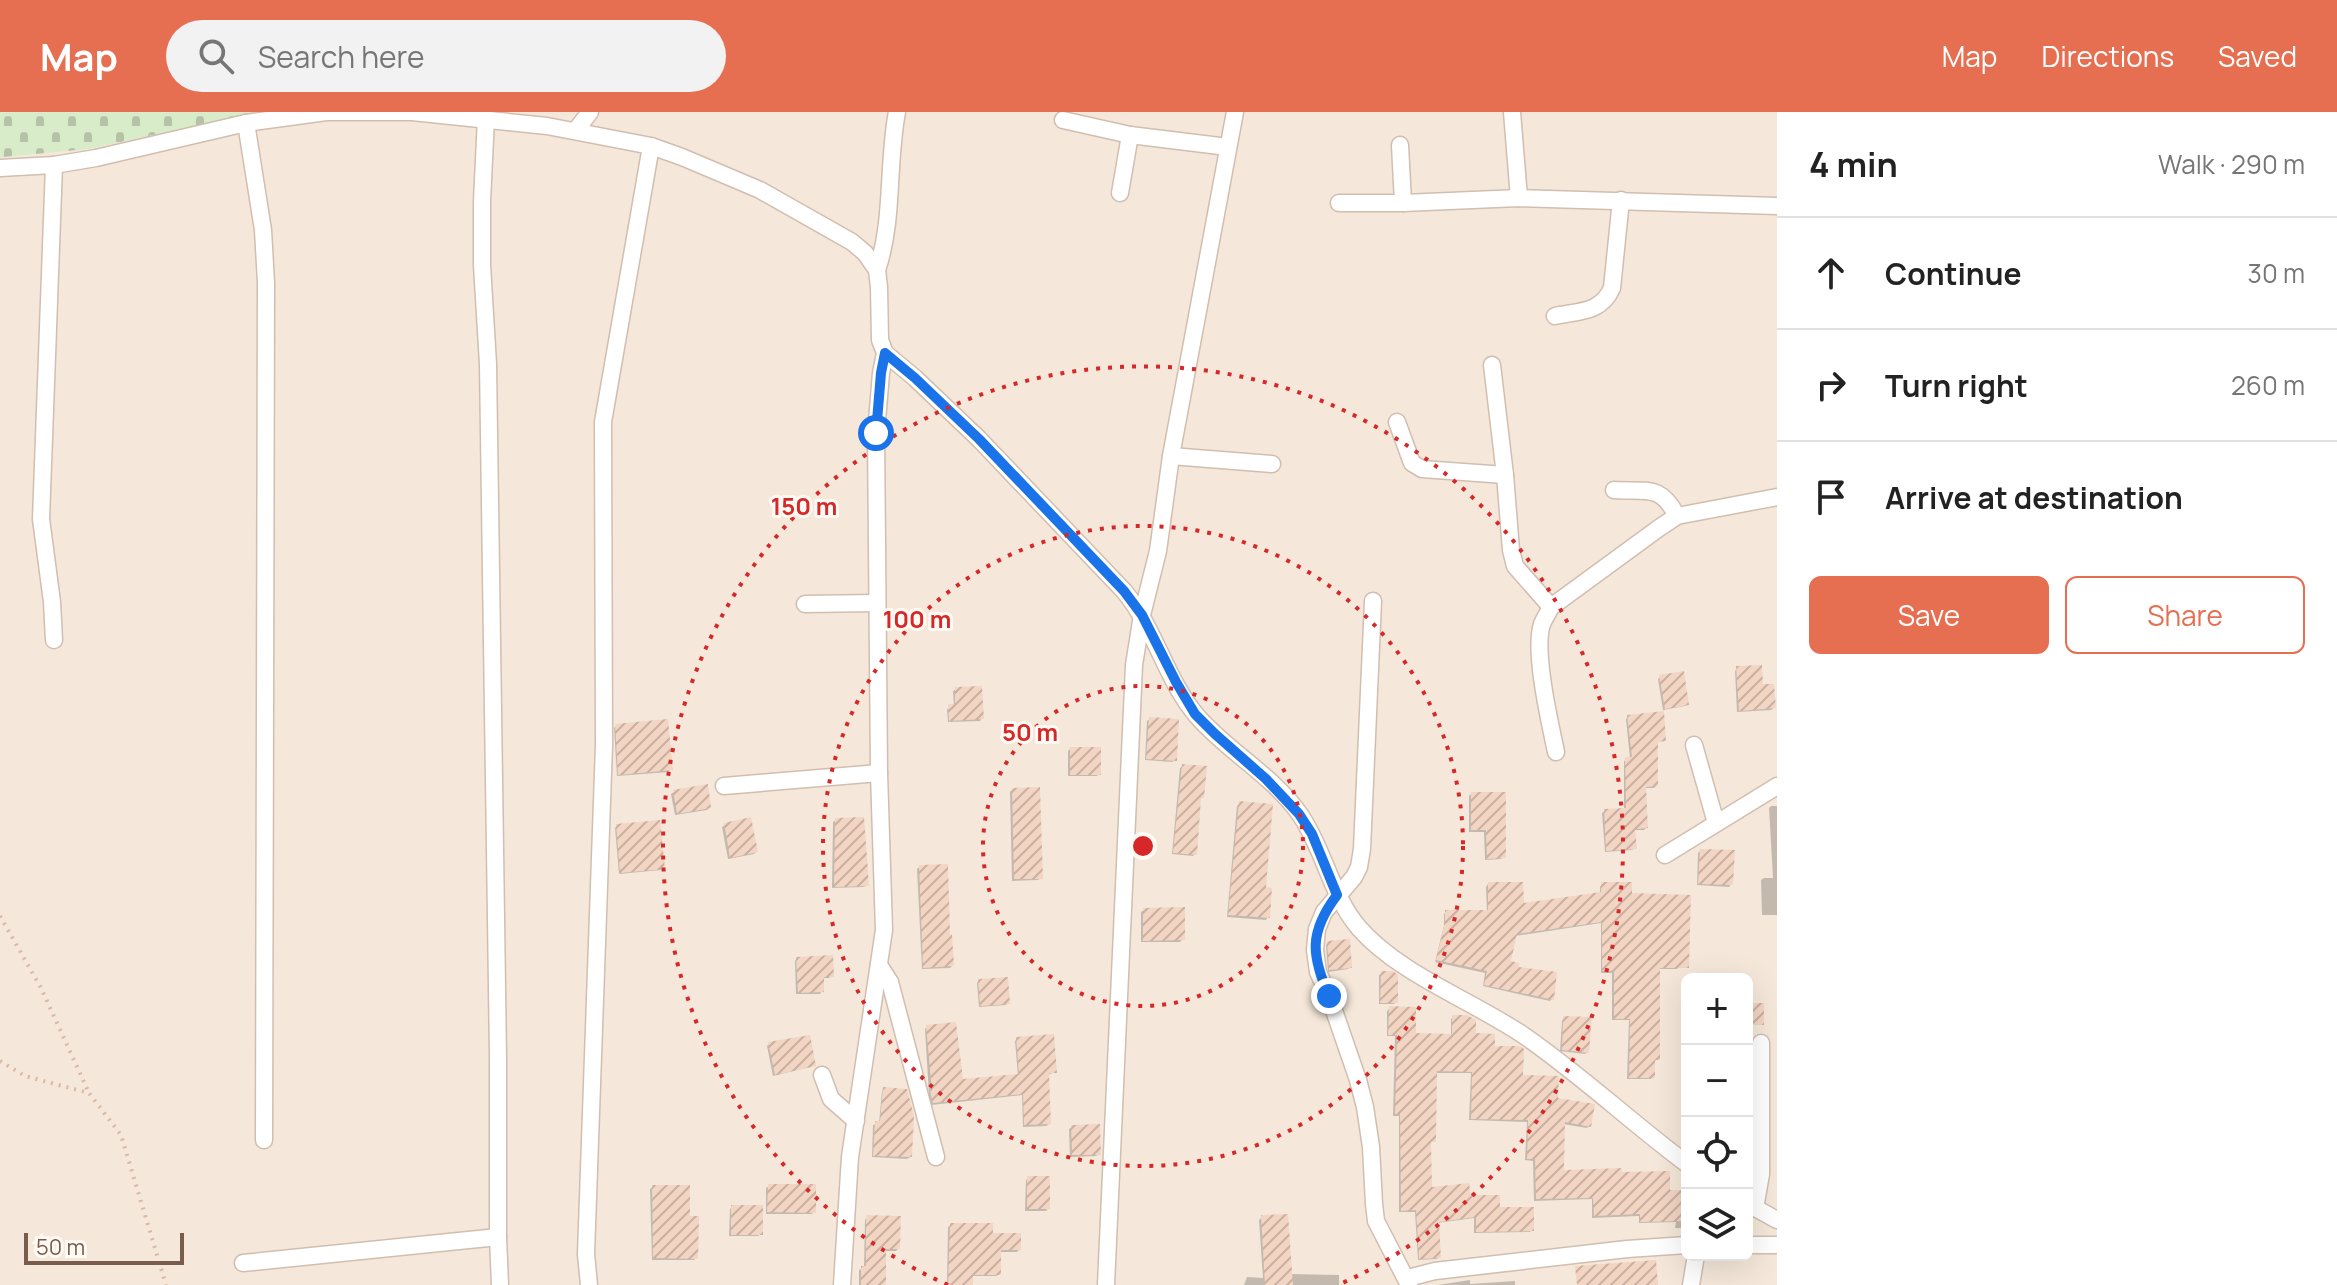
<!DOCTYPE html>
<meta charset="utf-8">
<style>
body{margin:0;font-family:Manrope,sans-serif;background:#f2f2f2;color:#222}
.controls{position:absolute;right:24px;bottom:24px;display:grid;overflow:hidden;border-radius:12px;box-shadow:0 8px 32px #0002}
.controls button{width:72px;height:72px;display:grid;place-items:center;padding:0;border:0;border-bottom:2px solid #e0e0e0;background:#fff;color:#222;font:40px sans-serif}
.scale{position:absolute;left:24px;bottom:20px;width:160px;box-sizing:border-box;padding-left:8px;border:4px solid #7a5c4d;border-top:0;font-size:22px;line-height:28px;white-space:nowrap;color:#7a5c4d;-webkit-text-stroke:6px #fffaf3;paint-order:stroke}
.stop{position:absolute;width:24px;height:24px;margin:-18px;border:6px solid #1a73e8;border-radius:50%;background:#fff}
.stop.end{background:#1a73e8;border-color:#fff;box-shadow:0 2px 8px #0008}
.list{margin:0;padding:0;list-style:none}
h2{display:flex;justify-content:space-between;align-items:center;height:104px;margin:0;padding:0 32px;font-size:34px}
h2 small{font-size:26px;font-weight:400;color:#767676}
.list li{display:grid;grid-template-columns:52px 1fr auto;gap:24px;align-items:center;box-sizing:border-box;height:112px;padding:0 32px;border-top:2px solid #e0e0e0}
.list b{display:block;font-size:30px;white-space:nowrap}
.list em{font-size:26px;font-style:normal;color:#767676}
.actions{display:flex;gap:16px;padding:24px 32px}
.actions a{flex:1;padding:18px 0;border:2px solid #e76f51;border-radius:12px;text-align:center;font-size:28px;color:#e76f51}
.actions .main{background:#e76f51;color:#fff}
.icon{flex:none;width:44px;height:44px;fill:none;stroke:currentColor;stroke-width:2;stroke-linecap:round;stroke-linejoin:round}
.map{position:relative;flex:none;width:1777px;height:1173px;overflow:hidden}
header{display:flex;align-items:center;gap:48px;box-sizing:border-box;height:112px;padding:0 40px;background:#e76f51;color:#fff}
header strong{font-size:38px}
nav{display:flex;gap:44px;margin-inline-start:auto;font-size:28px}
.search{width:560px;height:72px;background:#f2f2f2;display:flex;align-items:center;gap:20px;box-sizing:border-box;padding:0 28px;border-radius:44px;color:#767676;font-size:30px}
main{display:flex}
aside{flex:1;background:#fff}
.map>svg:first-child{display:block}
.residential{fill:#f5e8da;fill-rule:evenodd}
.cemetery{fill:url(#cemetery-stones)}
.shadow{fill:#0003}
.building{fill:url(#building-hatch)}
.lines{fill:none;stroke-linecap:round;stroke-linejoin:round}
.street-casing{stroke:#d1beb0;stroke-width:19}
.path{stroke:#d9b8a5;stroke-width:4;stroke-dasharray:2 6;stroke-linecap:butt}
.street{stroke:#fff;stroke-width:16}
.route{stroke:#1a73e8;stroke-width:10}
.ring{fill:none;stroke:#d62828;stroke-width:4;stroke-dasharray:4 8}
.centre{fill:#d62828;stroke:#fffaf3;stroke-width:4}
.ring-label{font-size:24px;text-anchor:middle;font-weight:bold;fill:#d62828;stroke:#fffaf3;stroke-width:6;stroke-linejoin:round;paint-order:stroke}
</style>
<header>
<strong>Map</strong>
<div class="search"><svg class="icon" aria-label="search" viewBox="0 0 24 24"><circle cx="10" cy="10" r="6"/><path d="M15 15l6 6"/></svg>Search here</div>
<nav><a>Map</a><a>Directions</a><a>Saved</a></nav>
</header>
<main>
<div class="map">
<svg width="1777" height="1173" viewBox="0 0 1777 1173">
<defs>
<pattern id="cemetery-stones" width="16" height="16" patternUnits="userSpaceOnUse" patternTransform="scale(2)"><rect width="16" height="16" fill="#d8ecc9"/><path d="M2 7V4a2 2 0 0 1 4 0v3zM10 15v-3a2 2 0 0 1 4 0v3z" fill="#b4c2a5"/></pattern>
<pattern id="building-hatch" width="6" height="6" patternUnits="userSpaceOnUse" patternTransform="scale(2)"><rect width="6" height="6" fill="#f3d5c3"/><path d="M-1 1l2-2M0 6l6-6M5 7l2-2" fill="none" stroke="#cab0a1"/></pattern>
</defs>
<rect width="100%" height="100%" fill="#fdf6ec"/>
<path class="residential" d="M0,0h1777v1173h-1777zM1687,867h60v276h-60z"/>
<polygon class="cemetery" points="0,0 260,0 88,37 3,45 0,45"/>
<g class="shadow">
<polygon points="1737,556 1761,574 1774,596 1771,598 1737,600 1735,559"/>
<polygon points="1660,565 1687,592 1685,594 1663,598 1658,567"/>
<polygon points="956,577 982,606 980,609 948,610 947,597 954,594 953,579"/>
<polygon points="1628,605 1664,628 1656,631 1656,674 1654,676 1644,676 1646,716 1644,718 1633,718 1635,736 1632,738 1605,740 1602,701 1605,699 1624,698 1624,649 1630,647 1626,607"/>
<polygon points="1150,607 1175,648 1172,650 1145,648 1147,609"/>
<polygon points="616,614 671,657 668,660 617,664 614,616"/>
<polygon points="1070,637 1099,662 1097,664 1068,664 1068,639"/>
<polygon points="1183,654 1203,685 1200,687 1195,742 1193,744 1172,742 1180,656"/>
<polygon points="1012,678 1041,766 1038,768 1012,769 1010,680"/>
<polygon points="674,680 709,696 707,698 675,703 671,682"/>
<polygon points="1471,682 1504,745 1501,747 1485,748 1484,720 1469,720 1469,684"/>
<polygon points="1240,691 1263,777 1268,805 1266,808 1227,805 1237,694"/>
<polygon points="1771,694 1777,694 1777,803 1762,803 1761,768 1764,766 1773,766 1769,696"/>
<polygon points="836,708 867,773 864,775 832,776 833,710"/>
<polygon points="725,713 756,740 754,742 728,747 722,715"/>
<polygon points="617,714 663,756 661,758 619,762 615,716"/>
<polygon points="1700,739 1731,772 1729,775 1697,773 1698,741"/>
<polygon points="919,755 952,854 950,856 922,857 917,757"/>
<polygon points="1488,772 1522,794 1600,782 1600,775 1602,772 1630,783 1679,855 1677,857 1658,857 1658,947 1653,950 1653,965 1651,967 1627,967 1629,908 1612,908 1612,861 1601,861 1601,811 1515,824 1509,851 1552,887 1550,889 1483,874 1485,861 1435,850 1444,814 1444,802 1446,800 1487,800 1486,775"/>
<polygon points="1144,798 1183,827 1180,830 1141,830 1141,800"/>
<polygon points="1328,831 1350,855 1348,857 1328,860 1326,833"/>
<polygon points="797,846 832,864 829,866 822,866 822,879 820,882 796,882 795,849"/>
<polygon points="1382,861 1396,890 1390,896 1414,923 1451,924 1451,907 1453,905 1474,923 1493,936 1521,965 1556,988 1589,1014 1587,1016 1563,1012 1562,1060 1620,1062 1668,1079 1687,1080 1687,1116 1675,1116 1676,1110 1639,1111 1639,1104 1592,1106 1592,1087 1534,1089 1533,1049 1525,1048 1527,1010 1469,1008 1471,961 1435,961 1434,1029 1429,1031 1430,1077 1469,1085 1498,1097 1532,1118 1530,1120 1474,1121 1474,1106 1437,1111 1439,1145 1437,1147 1418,1148 1415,1100 1399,1100 1399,1004 1393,1004 1395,924 1387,924 1387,899 1394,892 1379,892 1379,863"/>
<polygon points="979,868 1008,891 1006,893 979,895 977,871"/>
<polygon points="1564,906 1587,940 1585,942 1560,939 1562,909"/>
<polygon points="927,915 961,969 1018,964 1015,929 1017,927 1055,960 1047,963 1049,1012 1046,1014 1023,1015 1022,983 931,993 929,983 925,917"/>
<polygon points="769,932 814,954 773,964 767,934"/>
<polygon points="884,977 910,1045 907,1047 872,1045 873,1013 879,1011 882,979"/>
<polygon points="1072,1015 1099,1042 1096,1044 1070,1045 1069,1017"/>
<polygon points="1028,1066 1048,1096 1046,1099 1025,1099 1026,1068"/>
<polygon points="769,1074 814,1100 812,1102 766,1102 766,1076"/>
<polygon points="653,1075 696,1146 694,1148 652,1148 650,1077"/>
<polygon points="732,1095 761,1122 758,1124 729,1124 730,1097"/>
<polygon points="867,1105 898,1137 896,1139 884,1139 884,1173 859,1173 859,1158 864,1156 865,1108"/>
<polygon points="1262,1105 1290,1162 1339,1163 1339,1173 1244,1173 1247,1165 1263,1166 1259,1108"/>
<polygon points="951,1113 991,1122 1019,1138 1017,1140 999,1140 999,1162 996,1164 971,1164 971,1173 947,1173 948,1115"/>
<polygon points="1470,1168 1470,1172 1515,1169 1515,1173 1438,1173"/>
</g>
<g class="building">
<polygon points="1762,553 1763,572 1774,572 1776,596 1739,599 1736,554"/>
<polygon points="1684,559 1689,593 1665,597 1659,563"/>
<polygon points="982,574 984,607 949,609 948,592 955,592 955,575"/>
<polygon points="1664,599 1666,629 1658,630 1658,674 1646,675 1648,716 1635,717 1637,737 1606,739 1604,697 1626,696 1625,645 1632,645 1627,603"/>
<polygon points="1149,605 1179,607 1177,649 1146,647"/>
<polygon points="668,607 673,658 618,663 615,612"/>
<rect x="1070" y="635" width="31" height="28"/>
<polygon points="1182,652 1207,654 1204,686 1201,686 1197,743 1173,741"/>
<polygon points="708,672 711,696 677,702 673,678"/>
<polygon points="1040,675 1043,767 1014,767 1012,676"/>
<polygon points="1471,680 1506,680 1506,746 1487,747 1486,718 1471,718"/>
<polygon points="1239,689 1273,692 1266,775 1272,776 1270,806 1228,803"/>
<polygon points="751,705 758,740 730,746 724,711"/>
<polygon points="864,705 869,774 834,775 835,706"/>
<polygon points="660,708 665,757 620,761 616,712"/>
<polygon points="1700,737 1735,738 1733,773 1698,772"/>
<polygon points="948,752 950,823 952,822 954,854 923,856 919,753"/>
<polygon points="1488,770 1523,770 1524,791 1601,780 1601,770 1632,770 1632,781 1691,783 1689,856 1660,856 1660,948 1655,948 1655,966 1629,966 1630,907 1614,907 1614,859 1602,859 1602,810 1517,822 1511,849 1519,851 1519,855 1557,860 1554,888 1484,873 1487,859 1436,848 1445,810 1445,798 1488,798"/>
<polygon points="1185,795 1185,828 1143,829 1143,796"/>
<polygon points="1350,827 1352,856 1329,858 1327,829"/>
<polygon points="833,843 834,865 824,865 824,880 798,881 796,845"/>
<polygon points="1381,859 1393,859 1398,863 1398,891 1380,891"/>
<polygon points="1008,865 1010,892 980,894 978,867"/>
<rect x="1747" y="891" width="17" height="22"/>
<polygon points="1389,894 1416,895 1416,921 1452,922 1452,903 1467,903 1476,908 1476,921 1495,922 1495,934 1520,934 1524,937 1523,963 1559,964 1558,986 1595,992 1591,1015 1565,1010 1564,1058 1621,1056 1622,1060 1670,1059 1670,1078 1687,1078 1687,1109 1640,1110 1640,1102 1594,1104 1593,1086 1536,1087 1535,1047 1527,1047 1528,1008 1471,1007 1472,960 1437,959 1436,1030 1431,1030 1432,1075 1469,1071 1471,1083 1500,1083 1500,1095 1534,1095 1534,1119 1476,1120 1476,1105 1439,1110 1441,1146 1419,1147 1416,1098 1401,1099 1400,1002 1395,1002 1397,923 1388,923"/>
<polygon points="1563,904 1592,905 1589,941 1562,938"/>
<polygon points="956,910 963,967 1019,962 1016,925 1054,922 1057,961 1049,961 1051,1012 1024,1013 1023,982 933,991 930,979 932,979 926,913"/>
<polygon points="810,923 816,954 775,963 768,930"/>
<polygon points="883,975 907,977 914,1004 912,1045 873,1044 875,1009 880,1009"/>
<polygon points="1100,1012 1101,1043 1072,1043 1071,1013"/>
<rect x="1027" y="1064" width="23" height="33"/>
<polygon points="768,1072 816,1072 816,1101 767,1100"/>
<polygon points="652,1073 690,1073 690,1104 699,1104 698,1147 653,1146"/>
<rect x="731" y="1093" width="32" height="30"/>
<polygon points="1288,1102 1293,1173 1265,1173 1261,1103"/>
<polygon points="866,1103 901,1104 900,1137 886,1137 886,1173 861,1173 861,1154 866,1154"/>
<polygon points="950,1111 993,1111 993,1121 1021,1121 1021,1138 1001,1138 1001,1163 973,1163 973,1173 948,1173"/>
<polygon points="1656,1148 1658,1173 1577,1173 1575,1154"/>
</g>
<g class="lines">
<g class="street-casing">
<g id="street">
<polyline points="1512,0 1519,86"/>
<polyline points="486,6 482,89 482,153 488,252 498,945 498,1125 500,1173"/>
<polyline points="1063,8 1130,23 1228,35"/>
<polyline points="246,11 263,118 266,171 264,1028"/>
<polyline points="576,18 590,0"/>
<polyline points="1400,33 1403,91"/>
<polyline points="54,53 41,407 52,490 54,528"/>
<path d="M0,56l54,-3 42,-7 150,-35 80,-11h86l135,14 104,20 31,11 78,33 92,52 13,11 12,17 2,17 1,53 5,13 30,25 64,61 145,152c31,37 42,89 73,125 31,36 77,60 104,100 24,36 30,79 58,112 41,47 115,73 167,109 56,39 106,86 161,127"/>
<polyline points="1120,81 1130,23"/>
<polyline points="1339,91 1403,91 1519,86 1777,94"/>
<path d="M877,158c17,-50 10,-106 20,-158"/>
<path d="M1555,204c24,-5 46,-3 57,-28l9,-88"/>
<polyline points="1492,253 1505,363 1511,438 1515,454 1551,495"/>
<polyline points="1397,310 1412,351 1422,357 1505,363"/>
<polyline points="1171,344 1272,352"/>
<path d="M1614,378c34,2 46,-6 63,26"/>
<polyline points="1373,489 1362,737 1359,755 1354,765 1324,800 1317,817 1315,838 1318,860 1329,884 1358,968 1365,995 1371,1035 1374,1092 1376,1109 1409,1173"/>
<polyline points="805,492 876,491"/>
<polyline points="1694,633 1716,711"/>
<path d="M1556,640c-6,-29 -23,-101 -14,-128 2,-5 6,-11 9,-17l108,-79 18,-12 100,-19"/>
<polyline points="724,674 879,661"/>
<polyline points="1665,743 1777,674"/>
<polyline points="879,853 890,870 936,1045"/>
<polyline points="822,963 831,987 856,1009"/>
<polyline points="1748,1092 1777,1108"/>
<polyline points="1755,1096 1761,1062 1761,931"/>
<polyline points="1747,1133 1777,1133"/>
<polyline points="243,1151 498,1125"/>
<polyline points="1408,1166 1435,1159 1627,1137 1687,1133"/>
<polyline points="589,1173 586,1142 604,633 603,310 651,34"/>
<polyline points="842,1173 850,1045 884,818 879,661 876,321 881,261 885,241"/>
<polyline points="1106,1173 1134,553 1142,503 1158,439 1171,344 1235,0"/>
<polyline points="1691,1173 1696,1143"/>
</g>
</g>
<g class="path">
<polyline points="0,804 41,876 89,981"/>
<polyline points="0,949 25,964 89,981 121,1023 166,1173"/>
</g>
<use href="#street" class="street"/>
</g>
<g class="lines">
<path class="route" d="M876,321l5,-60 4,-20 30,25 64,61 145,152 18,24 34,67 19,32 20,20 51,45 33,35 13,20 25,61c-28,37 -26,60 -8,101"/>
</g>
<g class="ring">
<circle cx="1143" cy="734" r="160"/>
<circle cx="1143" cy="734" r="320"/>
<path d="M948 1173A480 480 0 1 1 1338 1173"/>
</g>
<circle cx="1143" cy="734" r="12" class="centre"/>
<g class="ring-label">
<text x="804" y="403">150 m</text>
<text x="917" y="516">100 m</text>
<text x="1030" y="629">50 m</text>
</g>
</svg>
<div class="controls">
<button>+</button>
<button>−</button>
<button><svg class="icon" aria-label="locate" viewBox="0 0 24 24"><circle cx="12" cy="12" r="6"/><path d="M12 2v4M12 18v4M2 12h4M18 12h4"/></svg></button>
<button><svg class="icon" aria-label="layers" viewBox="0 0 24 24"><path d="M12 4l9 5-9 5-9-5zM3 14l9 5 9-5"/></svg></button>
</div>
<div class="scale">50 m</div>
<div class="stop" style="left:876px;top:321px"></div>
<div class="stop end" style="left:1329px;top:884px"></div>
</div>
<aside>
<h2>4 min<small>Walk · 290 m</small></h2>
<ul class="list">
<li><svg class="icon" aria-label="ahead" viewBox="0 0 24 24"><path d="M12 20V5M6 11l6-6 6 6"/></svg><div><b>Continue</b></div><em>30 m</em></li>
<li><svg class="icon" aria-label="right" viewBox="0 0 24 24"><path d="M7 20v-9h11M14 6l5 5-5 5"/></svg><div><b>Turn right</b></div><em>260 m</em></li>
<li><svg class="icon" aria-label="arrive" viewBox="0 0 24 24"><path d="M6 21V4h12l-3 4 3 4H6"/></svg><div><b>Arrive at destination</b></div></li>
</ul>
<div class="actions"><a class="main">Save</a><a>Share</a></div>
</aside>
</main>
